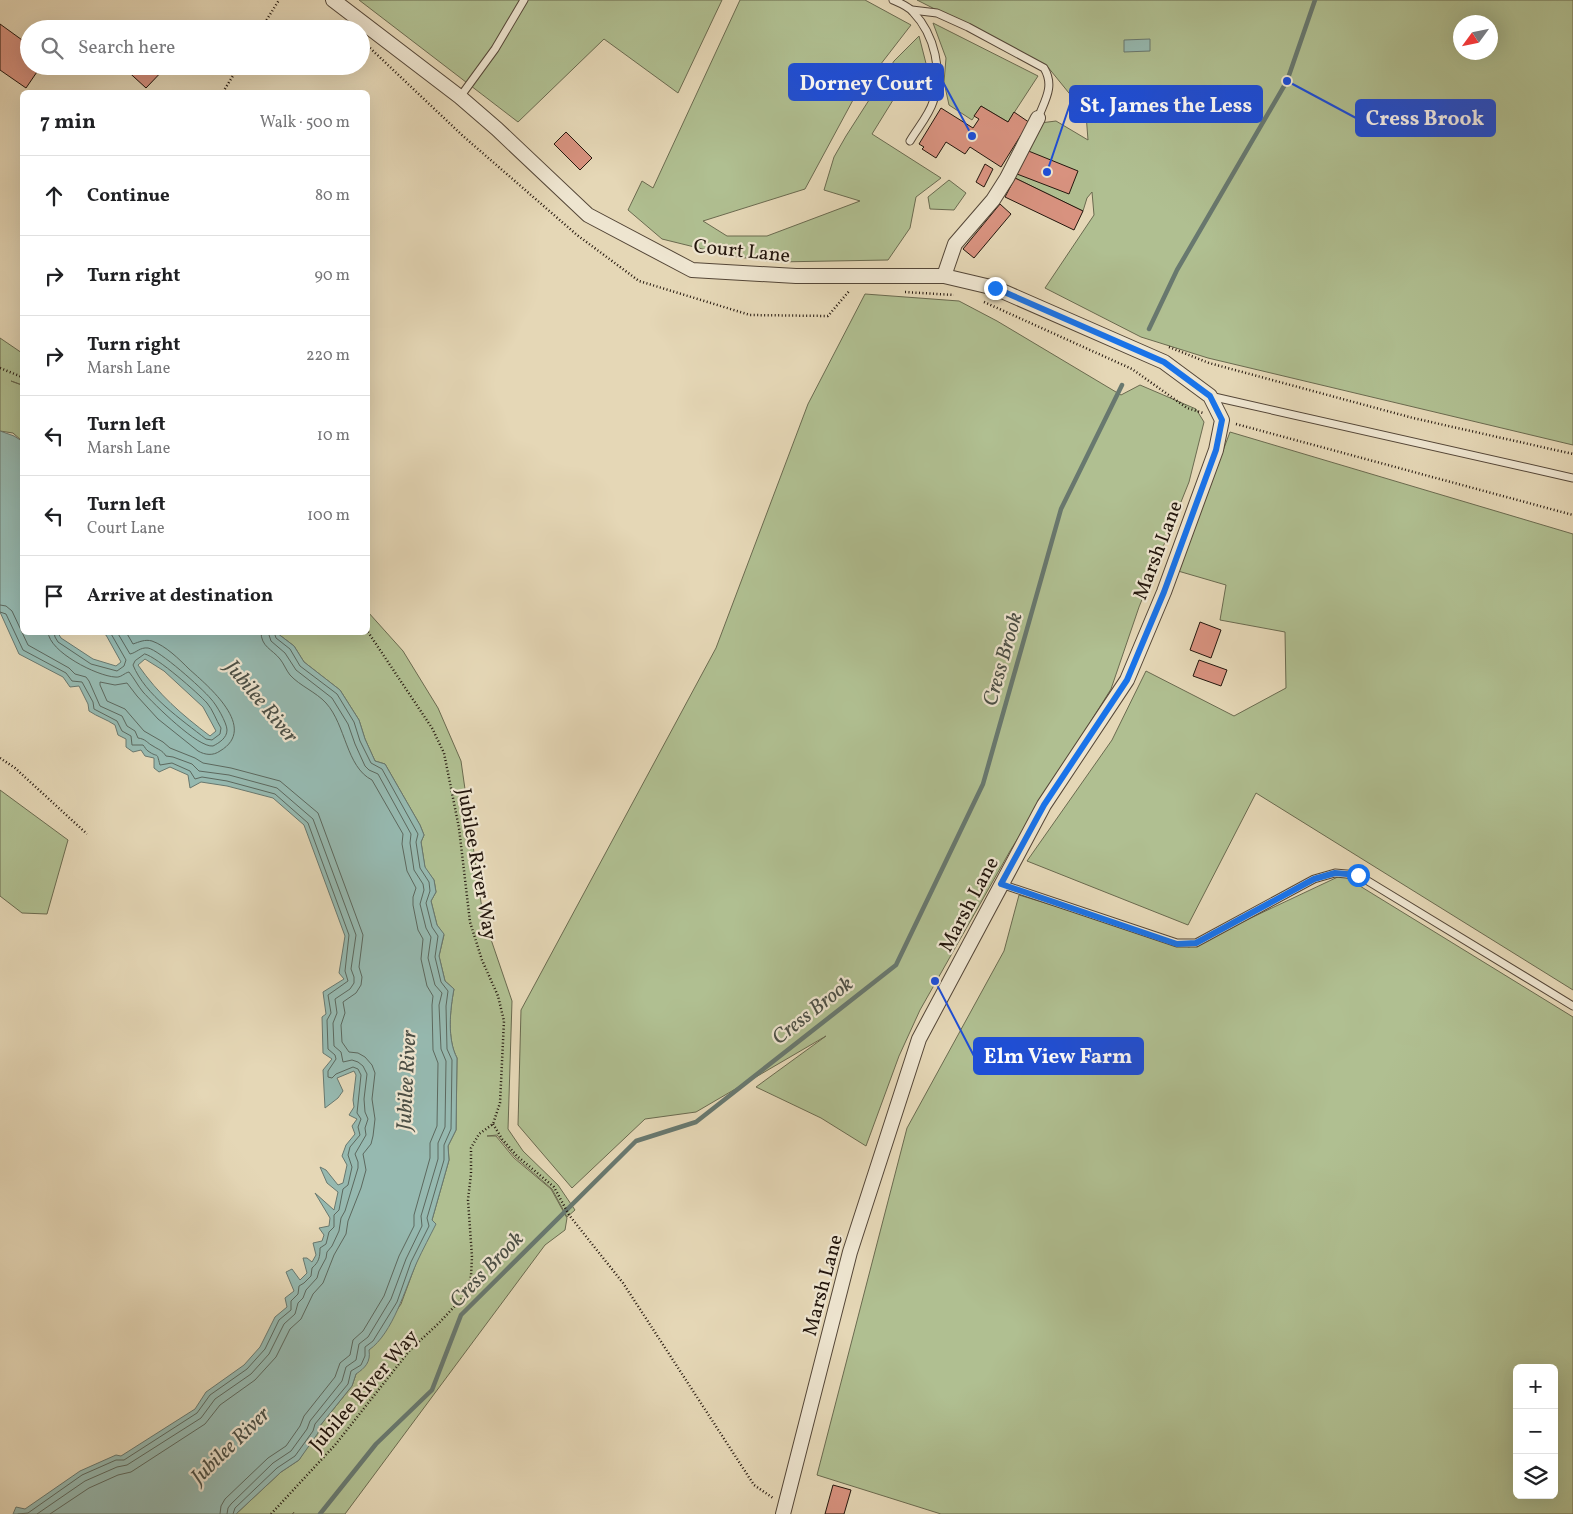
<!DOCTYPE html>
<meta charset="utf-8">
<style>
body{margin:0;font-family:Vollkorn,serif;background:#f2f2f2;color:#202124}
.controls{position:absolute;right:15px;bottom:15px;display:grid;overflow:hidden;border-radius:8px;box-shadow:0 5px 20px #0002}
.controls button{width:45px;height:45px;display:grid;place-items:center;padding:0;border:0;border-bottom:1px solid #e0e0e0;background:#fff;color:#202124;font:25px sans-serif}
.compass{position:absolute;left:1453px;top:15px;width:45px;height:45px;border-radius:50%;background:#fff;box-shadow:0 5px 20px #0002;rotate:237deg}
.stop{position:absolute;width:15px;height:15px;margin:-11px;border:4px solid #1a73e8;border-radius:50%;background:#fff}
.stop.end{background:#1a73e8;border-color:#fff;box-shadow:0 1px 5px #0008}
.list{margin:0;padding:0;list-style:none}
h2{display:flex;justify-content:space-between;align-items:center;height:65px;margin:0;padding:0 20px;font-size:21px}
h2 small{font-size:16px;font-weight:400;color:#757577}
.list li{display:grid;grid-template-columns:32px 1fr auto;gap:15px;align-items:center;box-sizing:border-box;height:80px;padding:0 20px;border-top:1px solid #e0e0e0}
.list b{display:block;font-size:19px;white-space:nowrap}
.list p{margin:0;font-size:16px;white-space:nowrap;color:#757577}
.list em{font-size:16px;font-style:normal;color:#757577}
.icon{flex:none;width:28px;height:28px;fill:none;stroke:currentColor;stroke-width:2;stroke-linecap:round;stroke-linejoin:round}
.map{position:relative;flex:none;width:1573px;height:1514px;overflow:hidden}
.search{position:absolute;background:#fff;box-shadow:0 5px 20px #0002;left:20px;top:20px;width:350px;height:55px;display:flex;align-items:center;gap:12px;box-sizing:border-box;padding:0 18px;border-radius:28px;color:#757577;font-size:19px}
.panel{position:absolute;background:#fff;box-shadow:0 5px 20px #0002;left:20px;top:90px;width:350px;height:545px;border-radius:8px}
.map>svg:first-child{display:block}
.green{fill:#b0bf91;stroke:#6a6a4f;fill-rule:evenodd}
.water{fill:#96b9b0;stroke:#68786f;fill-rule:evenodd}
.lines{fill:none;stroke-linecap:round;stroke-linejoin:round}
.shore{stroke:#5c685e;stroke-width:1}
.stream{stroke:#68786f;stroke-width:4.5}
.building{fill:#d8927f;stroke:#23160d}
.service-casing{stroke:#544637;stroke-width:9}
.minor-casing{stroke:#544637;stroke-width:16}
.path{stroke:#23160d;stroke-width:2.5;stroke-dasharray:1 2.5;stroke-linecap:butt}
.service{stroke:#eee5d0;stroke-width:7}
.minor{stroke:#eee5d0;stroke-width:14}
.route{stroke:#1a73e8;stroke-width:6}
.labels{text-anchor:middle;stroke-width:4.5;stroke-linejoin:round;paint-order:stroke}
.street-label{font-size:20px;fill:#23160d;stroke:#eee5d0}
.water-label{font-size:21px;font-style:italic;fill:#4b4f46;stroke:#eee5d0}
.leader{fill:none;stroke:#1d4ed8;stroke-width:2}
.callout-dot{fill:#1d4ed8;stroke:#eee5d0;stroke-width:2}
.callout{fill:#1d4ed8;stroke:#1d4ed8;stroke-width:2}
.callout-label{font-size:21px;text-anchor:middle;font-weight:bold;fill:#fff}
</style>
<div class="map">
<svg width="1573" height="1514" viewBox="0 0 1573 1514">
<rect width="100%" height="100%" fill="#e5d7b6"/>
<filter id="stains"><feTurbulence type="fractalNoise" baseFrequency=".004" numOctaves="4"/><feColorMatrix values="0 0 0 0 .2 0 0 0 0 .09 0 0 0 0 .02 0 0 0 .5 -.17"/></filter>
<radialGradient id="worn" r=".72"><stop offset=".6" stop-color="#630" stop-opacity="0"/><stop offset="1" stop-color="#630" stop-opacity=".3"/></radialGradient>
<g class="green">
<polygon points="359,0 722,0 678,93 604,39 518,122"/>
<polygon points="740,0 865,0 911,25 853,100 805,189 703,221 727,236 767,236 860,201 824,190 834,157 846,136 894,61 919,36 931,83 911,71 872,134 941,178 916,197 910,228 888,260 776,262 731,256 662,239 628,210 642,181 653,188"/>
<path d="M917,0h656v445l-365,-87 -67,-21 -96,-49 49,-73 -2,-23 -5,6 -4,13 -68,-33 25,-55 16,-2 32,19 -2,-26 -39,-48zM1460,22h30v30h-30z"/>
<polygon points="933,23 1038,76 1008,122 981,106 972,120 949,105 944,82 946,58"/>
<polygon points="949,180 966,193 954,210 930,209 928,197"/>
<polygon points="865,294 959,301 997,321 1121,395 1140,385 1196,409 1204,422 1189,482 1139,607 1111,689 1010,851 920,1010 899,1056 866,1146 821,1118 756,1087 826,1036 696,1112 645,1119 572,1188 518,1125 521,1010 716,648 808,404"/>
<polygon points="0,338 22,353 22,385 11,381 22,385 22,441 13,433 0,431"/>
<polygon points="1230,432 1573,534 1573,990 1256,793 1188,925 1027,861 1112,740 1146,671 1234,716 1286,688 1285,632 1220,620 1226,585 1178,571"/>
<path d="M368,612l35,39 35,57 23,53 22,155 29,85 -4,128 15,22 35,34 17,25 -8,7 -15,-28 -37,-32 -18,-22 -10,1h9l18,22 37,31 16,29 -2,12 -20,15 -200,269h-52l1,-2 -2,2h-56l45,-42 18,-12 20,-33 33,-41 4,-12 13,-24 32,-46 31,-84 17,-60 -1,-14 8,-16 1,-72c-10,-19 -7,-48 -3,-69l-9,-8 -6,-25 5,-21 -7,-10 -6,-24 5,-9 -2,-12 -9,-12 -4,-26 3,-7 -4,-10 -35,-61 -10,-3 -10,-22 -6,-19 -19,-30 -36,-28 -10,-16 -17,-13 91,-1z"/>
<polygon points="0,790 68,840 47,914 22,913 0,896"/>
<path d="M1342,875l231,142v497h-632l-124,-39 90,-347 97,-177 15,-56 170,52zM1517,1368h37v127h-37z"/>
</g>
<g class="water">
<polygon points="1150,39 1150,51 1124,52 1124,40"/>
<path d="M0,431l14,5 8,5v191l36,1 3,5 32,21 23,7 5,-4 -15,-27 -4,-2h175l17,13 10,16 36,28 19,30 6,19 10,22 10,3 35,61 4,10 -3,7 4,25 9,13 2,12 -5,9 6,24 7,9 -5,22 6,25 9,8c-4,21 -7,50 3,69l-1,72 -8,16 1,14 -17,60 4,4c-6,12 -13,25 -19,38 -12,27 -24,71 -48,88 2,12 -4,18 -13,24l-4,12 -33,41 -1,6 -19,27 -18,12 -45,42h-223l3,-7 9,2 55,-38 36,-16 5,1 74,-47 11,-17 38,-27 16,-18 15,-30 12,-10 -2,-9 9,-7 -8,-19 6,-3 8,11 7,-7 -4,-15h4l5,4 4,-7 -3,-12 9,-2 2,-6 -5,-7 10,-2 1,-8 -15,-25 19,17 4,-18 -11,-9 -7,-16 6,3 12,15 5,-2 4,-18 -5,-9 4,-11 9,-11 -3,-8 5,-7 -8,-4 5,-8 -1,-7 3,-25 -2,-4 -17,7 6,13 -5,7 -13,10 -2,-38 9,-11 -9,-6 -1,-36 4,-3 -3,-22 21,-13 -5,-6 6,-37 -41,-111 -31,-27 -46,-12 -26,-4 -11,6 -2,-13 -18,-8 -11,5 -5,-4v-10l-9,-2 -4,-6 -8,2 -7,-5v-8l-8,-4 -3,-10c-9,-6 -17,-8 -26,-14l-1,-7 -9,-18 -9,1 -7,-10 -44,-23 -19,-42zM145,659l19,12 39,36 13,24 -6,5c-29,-22 -51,-41 -72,-71z"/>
</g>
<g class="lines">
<g class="shore">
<path d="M0,605l6,1 6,5 16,34 41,23 6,6 11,3 3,4 11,25 22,10 5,10 8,5 3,7c8,1 9,5 15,8 6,4 9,4 13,10l7,1 19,7 7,7 30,4 48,13 36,31 43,116 -5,34 3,8v6l-4,6 -15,10 2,14 -4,10 1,23 7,6 2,10 9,-2 6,2 5,4 4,8 -3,25 1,13 3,7 -3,9 1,7 -11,19 3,8v6l-13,43 -4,7 -2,13 -7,15 -5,6 -1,6 -7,13 -2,7 -11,12 -3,8 -5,5 -3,11 -11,10 -15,30 -18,20 -36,25 -14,19 -74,47 -10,2 -32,14 -48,33"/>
<path d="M0,612l6,2 17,36 43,23 6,8 10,1 11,20 1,7 23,12 5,10 9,5 1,9h11c2,2 3,5 5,6 11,8 8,-1 12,14l12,-2 18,8 5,8 7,-2 25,4 48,13 33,29 41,112 -4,36 3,10 -20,14 3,18 -4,7 1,29 7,6 1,4 -8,12v6l4,1 4,-4 17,-7 5,2 3,6 -4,38 4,6 -3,8 2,8 -10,12 -2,8 4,12 -4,18 -5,4 -4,21 -5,5v12l-5,5 -3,12 -6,4c0,9 -1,14 -8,20l-1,8 -7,7 -5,3 -1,8 -7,7v9l-12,10 -14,29 -18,20 -37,26 -13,18 -73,47h-8l-34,15 -54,38 -10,1"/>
<path d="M48,632c1,20 49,44 67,45 6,1 9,-4 14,-5 5,6 9,14 14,20 11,12 55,56 70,54 6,-3 14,-8 14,-16 0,-7 -11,-26 -16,-31 -9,-11 -52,-49 -63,-51 -8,-1 -12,5 -18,6l-13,-22"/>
<polyline points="54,632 55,637 58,642 91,664 117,671 124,666 126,660 110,632"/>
<path d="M145,654c12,3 53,39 62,49 6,7 9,17 14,25l-1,6 -8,6 -6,-1c-24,-19 -61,-44 -73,-74l2,-4z"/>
<path d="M50,1514l39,-26 29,-13 13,-3 74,-48 15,-19 35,-25 21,-23 14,-28 11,-10 12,-25 10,-11 11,-28 12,-21 2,-13 13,-33 5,-18 -3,-16 8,-10 2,-8 2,-17 -3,-20 3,-26 -3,-8 -7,-8 -7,-4 -9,-1 -7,-10 -1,-17 4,-12 -2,-11 13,-9 5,-8 1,-8 -3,-10 4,-32 -45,-122 -38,-32 -49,-13 -28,-5 -8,-5 -25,-10 -7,-6 -19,-11 -19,-22 -18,-8 -7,-16v-3l15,3 12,-2 10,13 21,23 40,32c7,4 15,5 22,0 39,-23 -12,-65 -31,-82 -10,-10 -23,-23 -37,-28 -7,-2 -13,1 -19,3l-7,-12"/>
<path d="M220,1514l1,-8 4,-7 43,-41 18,-12 14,-20 4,-10 31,-39 5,-14 10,-8 3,-15 10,-9 21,-35 15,-40 15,-30v-11l16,-57v-15l7,-17 1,-63 -5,-13 -1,-45 1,-9 -6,-10 -6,-27 2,-20 -5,-9 -5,-25v-8l3,-9 -9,-17 -5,-27 1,-10 -31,-54c-26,-13 -26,-55 -46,-77 -10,-11 -26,-17 -36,-28 -4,-5 -6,-11 -10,-16 -8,-10 -19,-12 -19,-27"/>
<polyline points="227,1514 228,1508 231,1504 273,1463 291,1451 307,1429 310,1421 342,1381 346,1367 356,1360 359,1344 368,1337 391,1299 406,1259 422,1226 421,1216 438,1159 438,1143 445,1127 446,1061 441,1049 439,1005 442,993 435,985 428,958 431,937 426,928 420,904 424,890 423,884 414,870 410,843 411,834 378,774 369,770 365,766 355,744 348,724 332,698 296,670 285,653 271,641 268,632"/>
<polyline points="233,1514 235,1508 277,1468 295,1456 313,1431 315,1424 348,1384 351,1371 361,1365 365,1356 365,1347 373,1341 397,1302 411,1262 429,1226 427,1218 444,1160 444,1145 451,1129 452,1060 447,1049 446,1006 448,991 441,982 435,957 438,936 432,927 426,903 430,891 429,882 420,868 416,842 418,834 382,769 371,763 360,741 354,722 337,694 300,666 290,649 276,638 274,632"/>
</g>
<g class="stream">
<polyline points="1149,329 1177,270 1287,81 1315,0"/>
<polyline points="320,1514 376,1444 432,1390 461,1315 636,1141 696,1122 896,965 983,784 1061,509 1122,385"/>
</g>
</g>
<g class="building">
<polygon points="0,24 29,45 29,66 41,66 26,88 0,70"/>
<polygon points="122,66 167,66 146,88"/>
<polygon points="981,106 1008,122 1014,112 1033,125 1025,138 1021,135 1001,167 970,147 965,154 946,142 936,158 922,149 924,147 919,144 941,108 973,128 979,119 974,116"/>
<polygon points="566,132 592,158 580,170 554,144"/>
<polygon points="1026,150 1078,171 1069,194 1017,174"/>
<polygon points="985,164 993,169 984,187 976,182"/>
<polygon points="1015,178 1083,211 1074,230 1005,197"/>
<polygon points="1000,204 1011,214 974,258 963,249"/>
<polygon points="1200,622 1221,630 1211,658 1190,650"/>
<polygon points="1199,660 1227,670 1221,686 1193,676"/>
<polygon points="833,1485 851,1490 844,1514 825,1514"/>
</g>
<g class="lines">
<g class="service-casing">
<g id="service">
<path d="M893,0c7,3 15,6 20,12 22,23 30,60 20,90 -4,13 -16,27 -23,39"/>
<path d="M912,10l25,3 31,14 76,41c11,18 1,32 -6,50"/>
<polyline points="460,97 495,49 524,0"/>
<polyline points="1210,396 1573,478"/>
<polyline points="1001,884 1177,943 1196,943 1314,879 1335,873 1358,875 1573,1006"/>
</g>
</g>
<g class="minor-casing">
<g id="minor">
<polyline points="333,0 460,97 497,129 588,215 692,270 796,276 944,276 995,288 1164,362 1210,396 1222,420 1216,450 1164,592 1127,680 1044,805 919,1039 850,1252 783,1514"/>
<polyline points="944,276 955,244 993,200 1007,178 1038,118"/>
</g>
</g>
<g class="path">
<polyline points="261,29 279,0"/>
<polyline points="370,48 463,136 577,235 639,281 750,315 828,316 850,290"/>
<polyline points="223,92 239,66"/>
<polyline points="905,292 954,295"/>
<polyline points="984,302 1132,369 1187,408 1203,413"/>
<polyline points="1169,347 1209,363 1413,418 1573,454"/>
<polyline points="0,368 22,377"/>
<polyline points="1236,424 1573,515"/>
<polyline points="0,758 15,768 87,834"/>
<polyline points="493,1124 502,1139 517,1156 554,1187 569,1215 623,1283 754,1485 773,1498"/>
<polyline points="271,1514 335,1445 410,1350 439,1323 467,1293 471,1276 472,1257 468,1200 471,1174 471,1148 479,1134 493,1124 500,1103 504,1021 498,996 482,960 470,922 459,828 444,753 432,728 368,632"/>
</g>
<use href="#service" class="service"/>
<use href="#minor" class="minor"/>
</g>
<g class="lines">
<polyline class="route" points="995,288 1164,362 1210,396 1222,420 1216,450 1164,592 1127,680 1044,805 1001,884 1177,944 1196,943 1314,879 1335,873 1358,875"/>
</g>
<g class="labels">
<g class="street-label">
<text transform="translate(742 250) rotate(6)" y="7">Court Lane</text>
<text transform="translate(1157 550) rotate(-69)" y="7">Marsh Lane</text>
<text transform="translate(478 864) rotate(80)" y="7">Jubilee River Way</text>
<text transform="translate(968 904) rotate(-62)" y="7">Marsh Lane</text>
<text transform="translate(822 1285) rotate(-75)" y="7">Marsh Lane</text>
<text transform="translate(363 1390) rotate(-49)" y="7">Jubilee River Way</text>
</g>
<g class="water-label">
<text transform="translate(1002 659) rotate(-74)" y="7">Cress Brook</text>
<text transform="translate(262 701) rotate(50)" y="7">Jubilee River</text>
<text transform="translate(812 1010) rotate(-38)" y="7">Cress Brook</text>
<text transform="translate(406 1080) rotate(-87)" y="7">Jubilee River</text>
<text transform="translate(486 1269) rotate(-46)" y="7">Cress Brook</text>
<text transform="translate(230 1445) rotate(-44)" y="7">Jubilee River</text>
</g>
</g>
<path class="leader" d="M972 136L943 82M1047 172L1070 104M1287 81L1356 118M935 981L974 1056"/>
<g class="callout-dot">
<circle cx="972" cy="136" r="5"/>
<circle cx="1047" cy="172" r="5"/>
<circle cx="1287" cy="81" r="5"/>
<circle cx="935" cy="981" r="5"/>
</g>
<g class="callout">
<rect x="789" y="64" width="154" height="36" rx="5"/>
<rect x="1070" y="86" width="192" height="36" rx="5"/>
<rect x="1356" y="100" width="139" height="36" rx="5"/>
<rect x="974" y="1038" width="169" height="36" rx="5"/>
</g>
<g class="callout-label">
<text x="866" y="90">Dorney Court</text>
<text x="1166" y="112">St. James the Less</text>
<text x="1425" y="125">Cress Brook</text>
<text x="1058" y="1063">Elm View Farm</text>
</g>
<rect width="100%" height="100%" filter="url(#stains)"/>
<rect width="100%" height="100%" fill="url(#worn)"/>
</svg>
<div class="controls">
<button>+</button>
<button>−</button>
<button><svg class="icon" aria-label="layers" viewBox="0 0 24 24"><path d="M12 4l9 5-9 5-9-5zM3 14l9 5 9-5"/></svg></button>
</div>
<svg class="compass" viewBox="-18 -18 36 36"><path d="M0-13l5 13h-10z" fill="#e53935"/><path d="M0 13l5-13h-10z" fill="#757577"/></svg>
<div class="stop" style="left:1358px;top:875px"></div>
<div class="stop end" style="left:995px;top:288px"></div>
<div class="search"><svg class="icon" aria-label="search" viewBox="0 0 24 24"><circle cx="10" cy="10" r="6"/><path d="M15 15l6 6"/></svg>Search here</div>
<section class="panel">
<h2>7 min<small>Walk · 500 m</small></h2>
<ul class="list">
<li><svg class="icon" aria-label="ahead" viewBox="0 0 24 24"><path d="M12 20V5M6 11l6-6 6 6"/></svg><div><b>Continue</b></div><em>80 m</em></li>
<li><svg class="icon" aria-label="right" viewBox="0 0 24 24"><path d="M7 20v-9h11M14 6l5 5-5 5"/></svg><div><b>Turn right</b></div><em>90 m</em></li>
<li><svg class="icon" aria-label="right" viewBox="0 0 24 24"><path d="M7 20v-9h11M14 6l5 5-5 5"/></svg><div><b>Turn right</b><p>Marsh Lane</p></div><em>220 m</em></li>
<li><svg class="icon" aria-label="left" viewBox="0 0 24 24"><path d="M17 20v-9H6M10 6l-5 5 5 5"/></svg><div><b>Turn left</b><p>Marsh Lane</p></div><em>10 m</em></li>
<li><svg class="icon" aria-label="left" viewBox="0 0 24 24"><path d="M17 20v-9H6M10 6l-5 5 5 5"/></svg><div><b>Turn left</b><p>Court Lane</p></div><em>100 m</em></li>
<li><svg class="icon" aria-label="arrive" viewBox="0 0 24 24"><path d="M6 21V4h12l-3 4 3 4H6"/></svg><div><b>Arrive at destination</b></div></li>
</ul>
</section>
</div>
